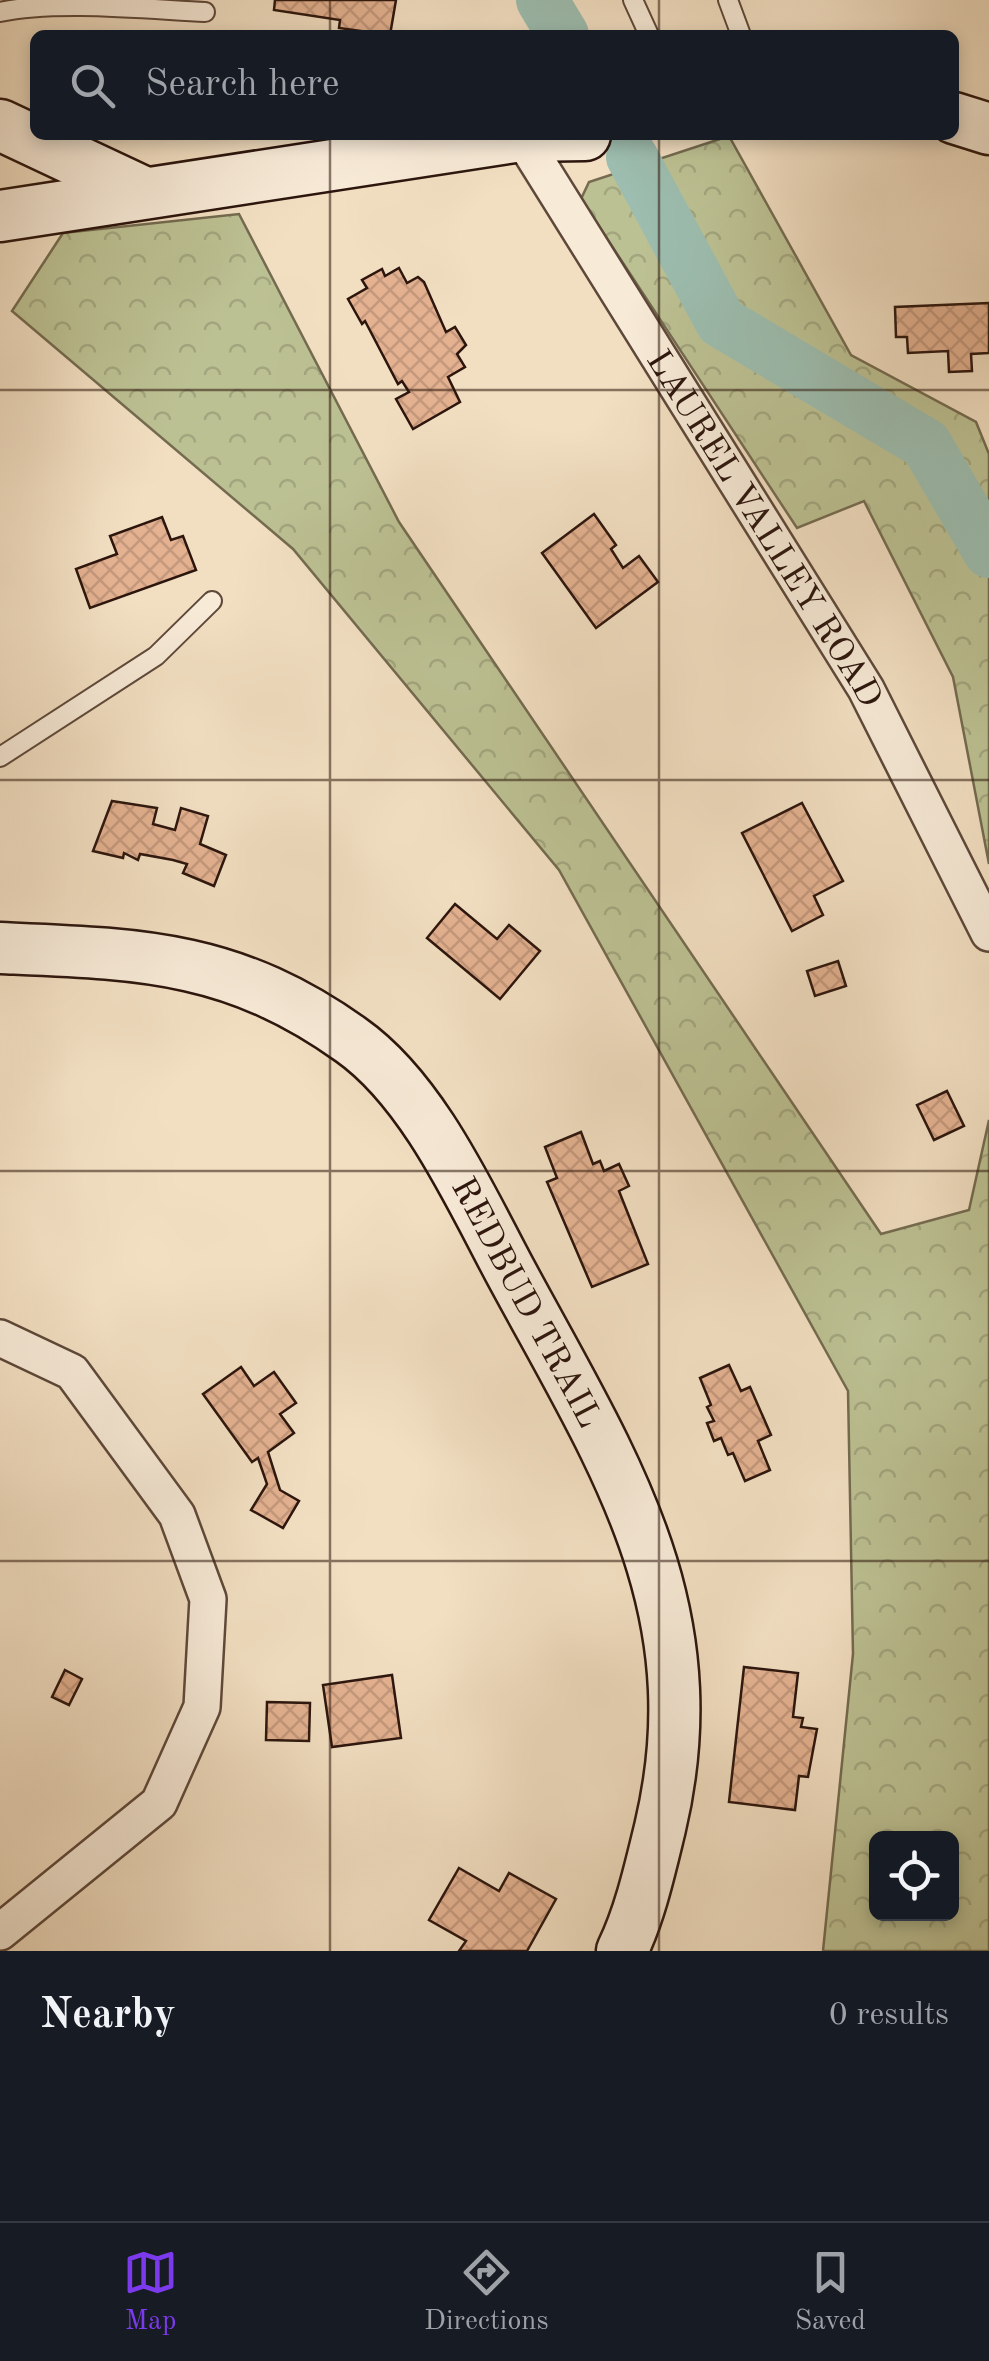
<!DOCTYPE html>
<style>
body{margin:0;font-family:"Old Standard TT",serif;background:#20242c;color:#f1f3f6}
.controls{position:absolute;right:30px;bottom:30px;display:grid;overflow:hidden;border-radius:15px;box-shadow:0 5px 15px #0003}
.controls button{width:90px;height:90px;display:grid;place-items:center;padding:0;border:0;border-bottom:2px solid #363941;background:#171b24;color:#f1f3f6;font:50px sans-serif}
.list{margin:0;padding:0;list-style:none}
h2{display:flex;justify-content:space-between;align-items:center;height:130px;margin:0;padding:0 40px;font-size:42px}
h2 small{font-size:32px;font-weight:400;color:#9ea1a6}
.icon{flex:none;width:55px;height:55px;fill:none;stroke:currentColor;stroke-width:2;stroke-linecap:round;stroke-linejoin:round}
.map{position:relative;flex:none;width:989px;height:1951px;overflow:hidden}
.search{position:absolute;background:#171b24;box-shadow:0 5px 15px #0003;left:30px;right:30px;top:30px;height:110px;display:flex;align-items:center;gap:25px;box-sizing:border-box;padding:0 35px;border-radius:15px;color:#9ea1a6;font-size:38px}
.sheet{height:270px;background:#171b24}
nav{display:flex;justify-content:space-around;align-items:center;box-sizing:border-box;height:140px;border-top:2px solid #363941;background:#171b24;font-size:28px;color:#9ea1a6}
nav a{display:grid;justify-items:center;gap:5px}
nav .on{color:#7c3aed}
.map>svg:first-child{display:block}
.forest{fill:url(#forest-crowns);stroke:#746b50;stroke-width:2.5;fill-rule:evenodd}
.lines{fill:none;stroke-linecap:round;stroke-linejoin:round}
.river{stroke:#9cbdaf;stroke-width:52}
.building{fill:url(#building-cross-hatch);stroke:#2c150d;stroke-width:2.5}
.lane-casing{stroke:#5e483a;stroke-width:22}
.street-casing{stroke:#5e483a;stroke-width:40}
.secondary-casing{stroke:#2c150d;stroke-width:55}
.lane{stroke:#f7ead7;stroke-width:18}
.street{stroke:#f7ead7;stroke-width:35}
.secondary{stroke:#f7ead7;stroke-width:50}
.grid{fill:none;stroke:#2c150d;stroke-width:2.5;stroke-opacity:0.55}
.labels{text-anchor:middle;stroke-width:8;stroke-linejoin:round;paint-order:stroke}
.street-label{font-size:35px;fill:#2c150d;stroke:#f7ead7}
</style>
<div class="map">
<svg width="989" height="1951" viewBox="0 0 989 1951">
<defs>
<pattern id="forest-crowns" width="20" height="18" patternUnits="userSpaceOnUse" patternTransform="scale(2.5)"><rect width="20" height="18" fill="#bcc193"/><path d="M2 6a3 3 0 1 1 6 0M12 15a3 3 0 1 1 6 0" fill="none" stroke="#a2a57e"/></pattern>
<pattern id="building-cross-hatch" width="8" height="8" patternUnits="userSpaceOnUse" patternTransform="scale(2.5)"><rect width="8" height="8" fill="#e4b291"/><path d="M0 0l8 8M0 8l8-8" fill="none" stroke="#c4987c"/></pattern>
</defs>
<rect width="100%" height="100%" fill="#f2dfc2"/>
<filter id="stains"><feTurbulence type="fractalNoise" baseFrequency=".002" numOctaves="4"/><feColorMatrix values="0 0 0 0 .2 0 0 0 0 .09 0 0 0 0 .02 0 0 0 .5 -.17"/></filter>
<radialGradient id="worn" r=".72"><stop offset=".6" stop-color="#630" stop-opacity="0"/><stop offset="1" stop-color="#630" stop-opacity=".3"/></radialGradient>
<g class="forest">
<polygon points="729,136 851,355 976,422 989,454 989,864 953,677 864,501 797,528 581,199 589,182"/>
<path d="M239,214l160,308 482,712 88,-24 20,-90v831h-166l30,-297 -5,-263 -289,-521 -266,-321 -281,-238 51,-78zM952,1838v76h-76v-76z"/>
</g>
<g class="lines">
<g class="river">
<polyline points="542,0 563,35"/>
<polyline points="632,157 721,322 926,444 989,552"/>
</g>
</g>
<g class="building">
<polygon points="275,0 396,0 390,35 339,28 340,20 274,10"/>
<polygon points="399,268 407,283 418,277 424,282 446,332 455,327 466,345 457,354 465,367 448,377 460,402 413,429 396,399 409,392 402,381 398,384 365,321 362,324 348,299 367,288 362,280 382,269 385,276"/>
<polygon points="989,303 989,353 971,354 972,371 949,372 948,351 908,353 907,337 896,337 895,307"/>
<polygon points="594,514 616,545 611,549 623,568 639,556 658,582 596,628 542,553"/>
<polygon points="162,517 171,540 183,536 196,570 90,608 76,569 117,554 110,536"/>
<polygon points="112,801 157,808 153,824 175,830 181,808 208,816 200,844 226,855 214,886 183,873 187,864 173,860 140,854 138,860 124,853 123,858 93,851"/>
<polygon points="802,803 843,881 814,896 823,915 792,931 742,833"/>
<polygon points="455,904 497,939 509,925 540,951 500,999 427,938"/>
<polygon points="838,961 846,986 815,996 807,971"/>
<polygon points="947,1091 964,1126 934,1140 917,1105"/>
<polygon points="581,1132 593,1164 600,1161 604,1171 619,1164 629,1186 619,1191 648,1264 592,1287 547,1182 557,1178 545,1147"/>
<polygon points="729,1365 741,1391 750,1387 771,1435 758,1441 770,1470 745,1481 733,1453 728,1455 721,1438 714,1441 707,1423 714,1421 707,1407 711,1405 700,1378"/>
<polygon points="241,1367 254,1386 274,1372 296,1403 280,1414 294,1433 268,1452 280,1490 299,1501 283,1528 251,1510 267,1484 258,1458 252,1462 203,1394"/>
<polygon points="744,1667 798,1673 793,1717 803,1718 801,1727 817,1729 808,1777 799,1776 795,1810 729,1802"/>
<polygon points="65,1670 82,1679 69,1705 52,1697"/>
<polygon points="392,1675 401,1738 332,1747 323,1685"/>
<polygon points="267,1702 310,1703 309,1741 266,1740"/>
<polygon points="459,1868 499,1891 509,1873 556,1899 527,1951 459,1951 466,1941 429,1920"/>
</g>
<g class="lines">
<g class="lane-casing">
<g id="lane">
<polyline points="633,0 649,35"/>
<polyline points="728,0 741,35"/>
<path d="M0,12c56,-12 145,-3 205,0"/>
<polyline points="0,757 156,656 212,601"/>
</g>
</g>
<g class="street-casing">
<g id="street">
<path id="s1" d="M521,136l345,553 123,244"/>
<polyline points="0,1338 72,1372 177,1515 208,1599 202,1707 159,1803 0,1932"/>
</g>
</g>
<g class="secondary-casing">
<g id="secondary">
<polyline points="954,118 989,129"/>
<polyline points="0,125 145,193"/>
<polyline points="0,216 521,136 585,135"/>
<path id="s2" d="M0,948c140,6 232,7 351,92 71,50 118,154 158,229 101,188 204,336 151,559 -10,41 -20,86 -38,123"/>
</g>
</g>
<use href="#lane" class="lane"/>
<use href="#street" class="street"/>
<use href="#secondary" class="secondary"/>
</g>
<path class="grid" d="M330,0v35M659,0v35M330,135v1816M659,135v1816M0,390h989M0,780h989M0,1171h989M0,1561h989"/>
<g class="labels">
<g class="street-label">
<text dy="12" stroke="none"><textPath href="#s1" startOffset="462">LAUREL VALLEY ROAD</textPath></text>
<text dy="12" stroke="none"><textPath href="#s2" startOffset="688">REDBUD TRAIL</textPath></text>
</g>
</g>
<rect width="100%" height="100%" filter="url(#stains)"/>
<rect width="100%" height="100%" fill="url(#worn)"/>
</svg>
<div class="controls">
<button><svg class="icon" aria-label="locate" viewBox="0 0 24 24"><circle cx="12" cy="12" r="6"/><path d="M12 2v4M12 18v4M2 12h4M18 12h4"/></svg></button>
</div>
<div class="search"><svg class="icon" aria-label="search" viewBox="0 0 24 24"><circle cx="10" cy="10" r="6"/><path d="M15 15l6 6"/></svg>Search here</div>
</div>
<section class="sheet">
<h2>Nearby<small>0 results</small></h2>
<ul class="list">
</ul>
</section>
<nav>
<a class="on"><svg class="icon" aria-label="map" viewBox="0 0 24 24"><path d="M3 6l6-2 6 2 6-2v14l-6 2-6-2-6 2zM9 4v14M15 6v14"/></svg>Map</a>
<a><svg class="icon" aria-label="directions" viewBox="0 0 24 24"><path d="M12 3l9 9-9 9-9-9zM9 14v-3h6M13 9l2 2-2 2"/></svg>Directions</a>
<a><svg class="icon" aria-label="saved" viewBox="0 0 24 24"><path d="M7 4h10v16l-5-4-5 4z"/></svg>Saved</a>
</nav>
